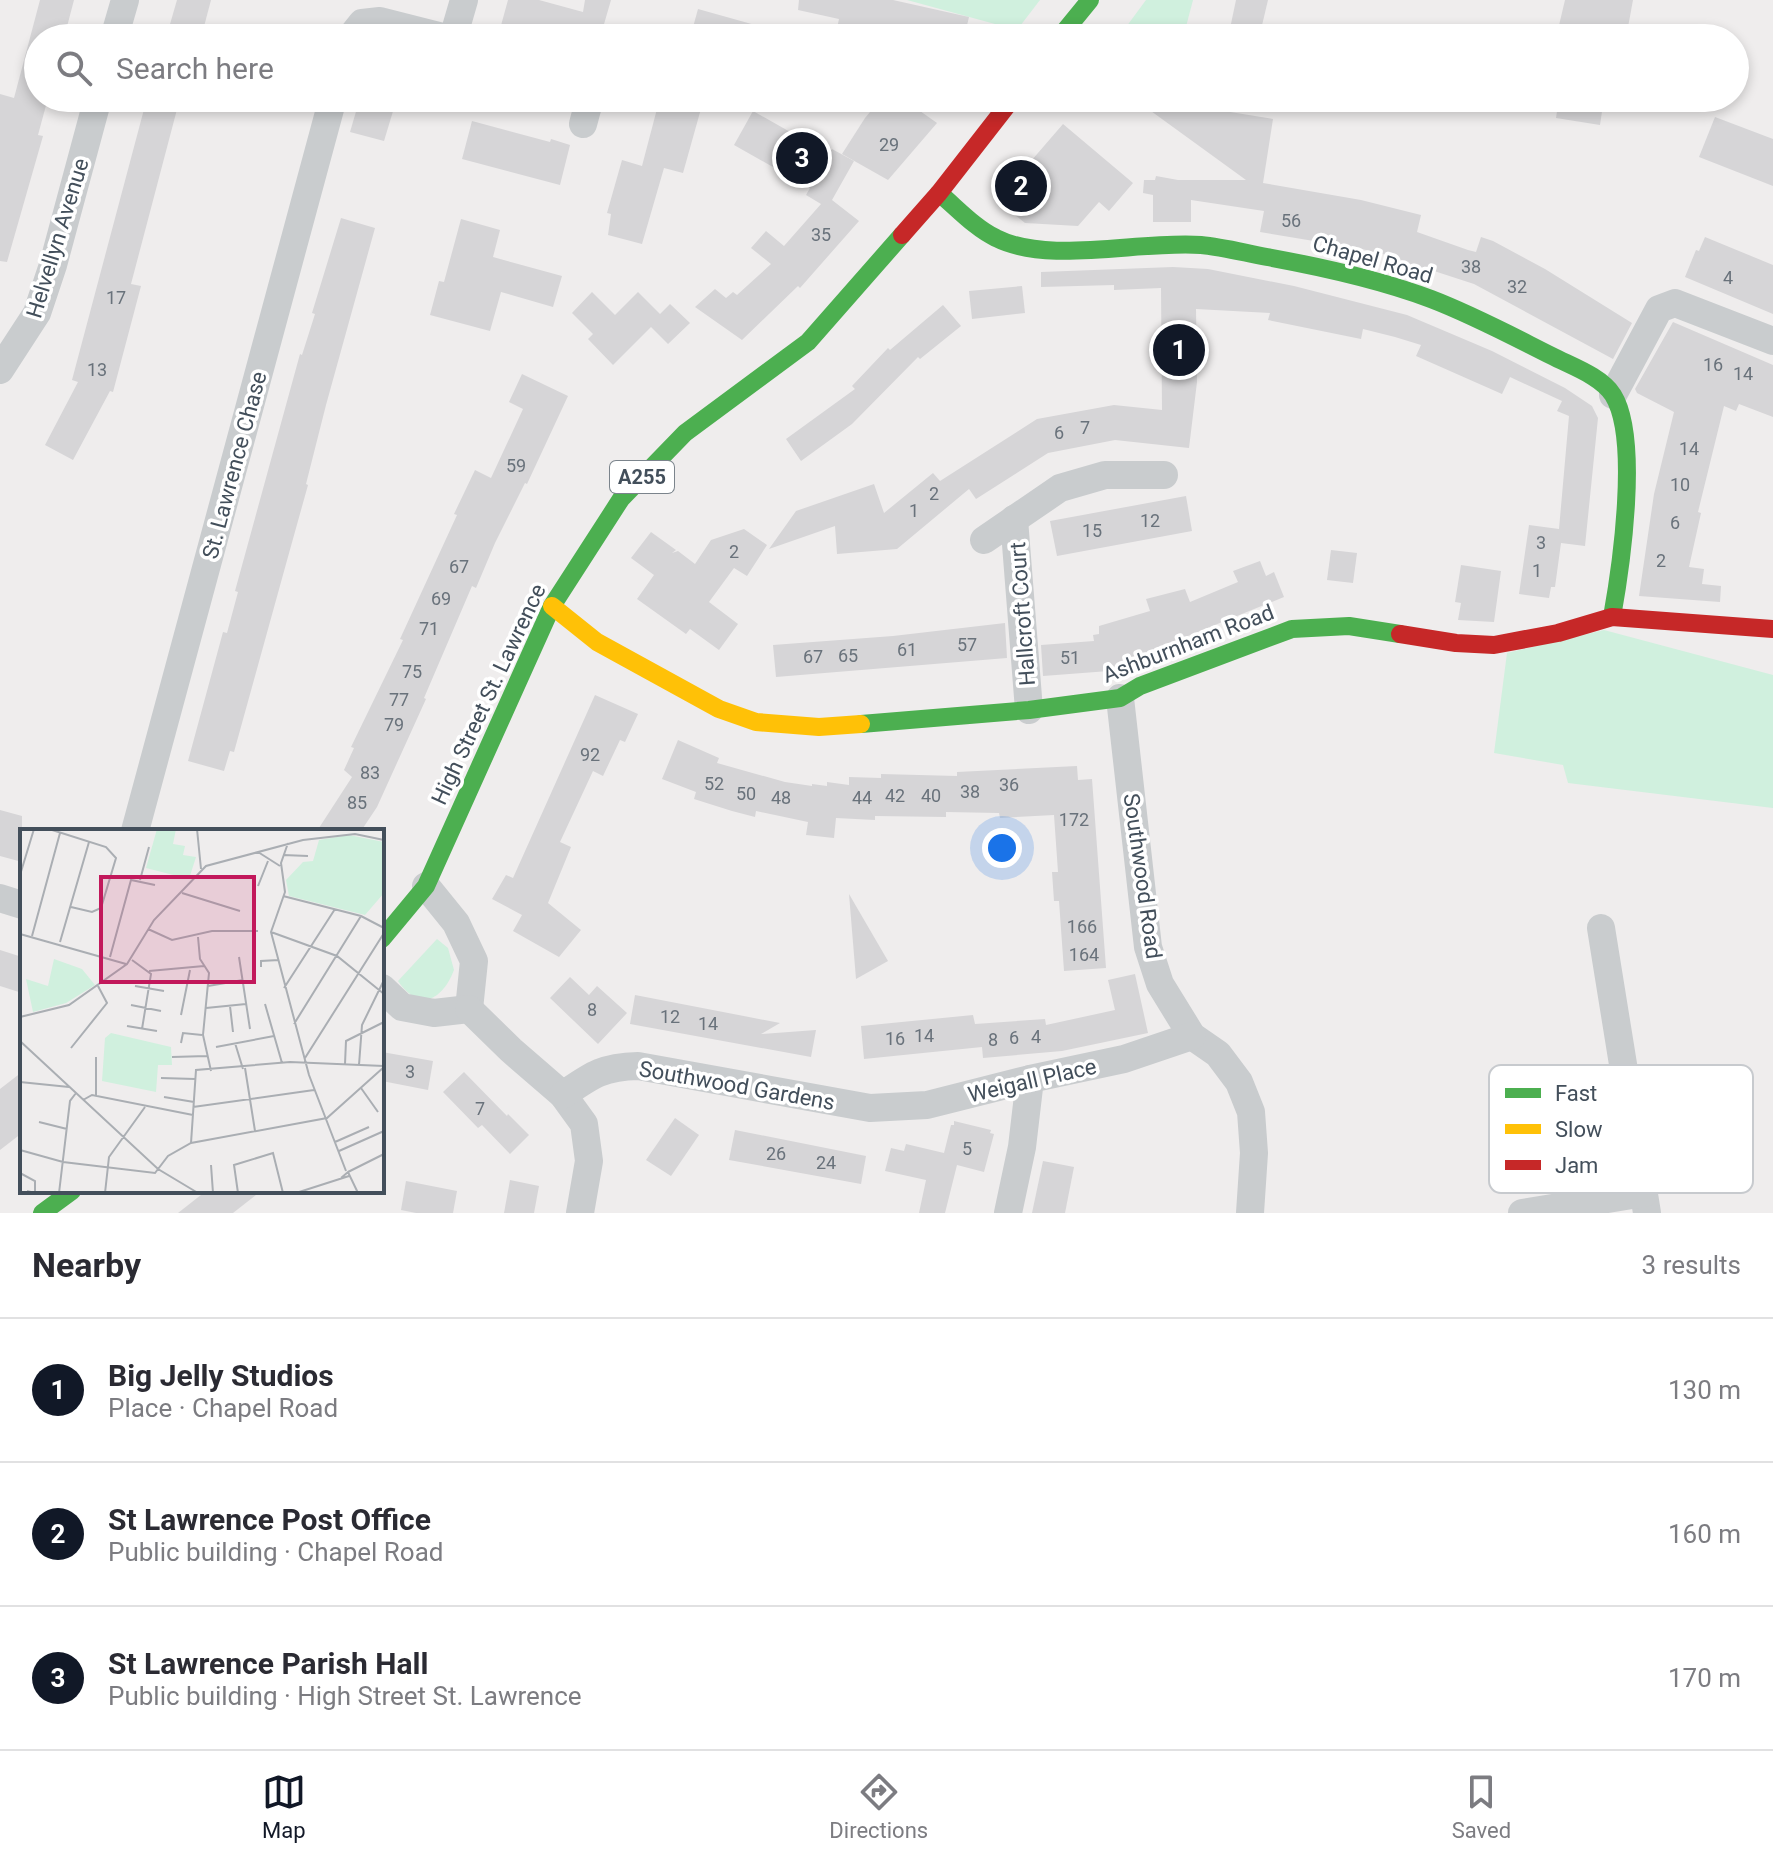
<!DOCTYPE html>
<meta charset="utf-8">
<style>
body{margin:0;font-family:Roboto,sans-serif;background:#f2f2f3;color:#2b2b33}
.you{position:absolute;left:1002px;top:848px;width:28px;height:28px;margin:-20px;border:6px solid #fff;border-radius:50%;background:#1a73e8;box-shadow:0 0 0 12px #1a73e833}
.badge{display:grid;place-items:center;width:52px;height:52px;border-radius:50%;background:#111827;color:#fff;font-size:26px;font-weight:700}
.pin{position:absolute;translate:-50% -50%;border:4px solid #fff;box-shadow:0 2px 8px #0006}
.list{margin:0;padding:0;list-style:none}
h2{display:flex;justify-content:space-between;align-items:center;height:104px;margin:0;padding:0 32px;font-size:34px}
h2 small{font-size:26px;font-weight:400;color:#7c7c81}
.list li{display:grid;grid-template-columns:52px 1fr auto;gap:24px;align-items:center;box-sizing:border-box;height:144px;padding:0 32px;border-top:2px solid #e1e1e2}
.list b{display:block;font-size:30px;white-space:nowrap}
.list p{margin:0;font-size:26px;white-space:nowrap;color:#7c7c81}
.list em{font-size:26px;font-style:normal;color:#7c7c81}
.icon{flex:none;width:44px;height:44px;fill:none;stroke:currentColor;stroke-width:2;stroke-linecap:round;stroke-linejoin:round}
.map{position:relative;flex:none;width:1773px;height:1213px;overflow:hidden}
.search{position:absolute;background:#fff;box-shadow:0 4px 12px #0003;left:24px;right:24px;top:24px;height:88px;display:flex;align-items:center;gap:20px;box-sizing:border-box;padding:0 28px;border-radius:44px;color:#7c7c81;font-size:30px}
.sheet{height:536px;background:#fff}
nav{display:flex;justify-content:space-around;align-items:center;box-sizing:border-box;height:112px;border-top:2px solid #e1e1e2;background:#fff;font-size:22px;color:#7c7c81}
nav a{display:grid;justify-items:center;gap:4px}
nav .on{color:#111827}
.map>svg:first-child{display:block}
.green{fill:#d0f0de}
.building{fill:#d6d5d7}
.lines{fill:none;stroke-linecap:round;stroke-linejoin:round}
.street{stroke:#c9ccce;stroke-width:28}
.fast{stroke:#4caf50;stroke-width:18}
.slow{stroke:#ffc107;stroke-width:18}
.jam{stroke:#c62828;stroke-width:18}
.labels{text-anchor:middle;stroke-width:7;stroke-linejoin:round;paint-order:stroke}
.number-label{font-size:18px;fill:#69727b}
.shield{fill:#fff;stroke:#7b848c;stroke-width:2}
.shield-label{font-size:20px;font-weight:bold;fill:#434f5b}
.street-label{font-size:22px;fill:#434f5b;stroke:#fff}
.inset-road{fill:none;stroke:#aaaeb3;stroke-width:2}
.view{fill:#c2185b;fill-opacity:0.15;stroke:#c2185b;stroke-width:4}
.inset-edge{fill:none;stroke:#434f5b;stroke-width:4}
.key{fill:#fff;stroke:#c7cace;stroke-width:2}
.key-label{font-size:22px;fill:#434f5b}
</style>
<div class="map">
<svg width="1773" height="1213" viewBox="0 0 1773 1213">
<rect width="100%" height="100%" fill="#efeded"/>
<g class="green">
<polygon points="907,0 1040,0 1017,30"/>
<polygon points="1146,0 1193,0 1183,38 1118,38"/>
<polygon points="1604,630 1773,675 1773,808 1568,783 1563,765 1494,753 1507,653"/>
<path d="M437,939l11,9 6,22c-12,31 -35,42 -56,11z"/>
</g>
<g class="building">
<polygon points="40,0 74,0 64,38 38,38 38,98 48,98 38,135 43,136 7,262 0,261 0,94 14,98"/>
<polygon points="177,0 211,0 201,38 166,38"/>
<polygon points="508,0 539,0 583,12 585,0 611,0 600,38 532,38 500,29"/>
<polygon points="799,0 893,0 969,17 964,38 835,38 839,19 798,10"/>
<polygon points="1236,0 1268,0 1259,38 1228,38"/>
<polygon points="1565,0 1633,0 1626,38 1556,38"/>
<polygon points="698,9 776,31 775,38 690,38"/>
<polygon points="147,98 180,98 131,284 141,286 113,392 110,391 73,460 45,445 78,382 72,380"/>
<polygon points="360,98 397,98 384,141 350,132"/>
<polygon points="665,98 704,98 683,173 664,168 642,244 608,235 611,214 607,213 622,160 642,166 658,105 662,106"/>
<polygon points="1133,98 1202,98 1218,110 1273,119 1263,183 1361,200 1421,215 1417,232 1468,250 1476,252 1481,237 1493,241 1545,269 1632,323 1613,359 1474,284 1431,270 1430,274 1397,264 1398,258 1362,249 1260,232 1264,211 1191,200 1191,222 1153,222 1153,195 1143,193 1144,180 1155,180 1156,176 1178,180 1246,180"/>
<polygon points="1559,98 1604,98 1600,125 1556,118"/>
<polygon points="881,99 920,111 937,123 888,180 842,154 865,118"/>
<polygon points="753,111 829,154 832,149 854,161 832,200 859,221 800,288 798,286 742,340 695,307 715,289 726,298 733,292 737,295 771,264 751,248 766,231 784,246 821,204 806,195 810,188 734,145"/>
<polygon points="1715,117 1773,139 1773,186 1699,157"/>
<polygon points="472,121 550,142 551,139 570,145 560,185 462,159"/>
<polygon points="1063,124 1133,183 1109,211 1099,202 1078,226 1025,223 996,200 995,188 1018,162 1025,168"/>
<polygon points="341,218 375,228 326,405 306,484 308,485 286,564 234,752 230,751 224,771 188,761 223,632 227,633 238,592 235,591 300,354 302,355 315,314 312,313"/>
<polygon points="461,219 500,230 493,257 562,276 553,307 501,292 490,331 430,315 439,281 444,282"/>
<polygon points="1705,237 1773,265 1773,314 1685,277 1696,250 1699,251"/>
<polygon points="1173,267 1208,269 1294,286 1407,315 1492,351 1565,388 1592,406 1598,418 1585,546 1561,543 1555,587 1551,587 1549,598 1519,594 1529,525 1559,529 1569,416 1557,411 1562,401 1510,377 1502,394 1416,356 1421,345 1395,337 1363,329 1361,339 1268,320 1270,313 1196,309 1197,382 1189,448 1115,440 1048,453 976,499 969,489 897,549 837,554 835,526 769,549 796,511 874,484 884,513 933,473 940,481 1037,419 1114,405 1162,410 1161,288 1114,290 1114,285 1041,287 1041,272"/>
<polygon points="1022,286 1025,313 972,319 969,291"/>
<polygon points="592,292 615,315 638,292 660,314 670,304 690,323 668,344 651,327 613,365 588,339 593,334 572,313"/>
<polygon points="943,305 961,326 920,359 918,357 852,424 801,461 786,439 855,389 852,386 888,348 890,350"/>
<polygon points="1673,322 1773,365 1773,417 1739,404 1736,411 1724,406 1698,512 1701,513 1689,567 1704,569 1702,584 1721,586 1720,602 1639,596 1654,494 1674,412 1637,393 1635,389"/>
<polygon points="522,374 568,396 527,484 525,483 495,543 476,588 472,586 424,698 426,699 377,807 361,831 317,831 352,777 344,770 354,748 351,747 403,640 400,639 457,515 454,514 475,470 491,478 517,422 523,409 509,402"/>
<polygon points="1186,496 1192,531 1057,556 1050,521"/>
<polygon points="744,529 767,545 747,576 734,568 709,602 738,624 719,650 690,629 686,634 637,599 654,575 631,558 651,532 676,550 672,553 678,551 695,564 711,540"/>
<polygon points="1331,550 1357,553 1353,583 1327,580"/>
<polygon points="1260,561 1266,576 1274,572 1284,597 1178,640 1180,646 1122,670 1043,676 1041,645 1094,641 1093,635 1099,634 1099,626 1150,611 1146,599 1185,589 1190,602 1238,582 1233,571"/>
<polygon points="1461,565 1501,571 1494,622 1458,620 1461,603 1455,602"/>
<polygon points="1005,623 1007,658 776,677 773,645 893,636"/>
<polygon points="595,695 638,714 625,742 620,740 603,776 593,771 560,842 571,847 548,903 581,930 559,957 513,931 522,915 492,899 506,875 513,878"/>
<polygon points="678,740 719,758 717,763 785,782 812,786 812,784 827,786 827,782 849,785 849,777 881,778 881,774 957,776 957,772 1077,766 1078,780 1092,779 1106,968 1064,971 1059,901 1054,901 1052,872 1058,872 1054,815 1000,818 999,813 946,812 946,817 875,816 875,820 836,818 834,838 806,835 808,822 756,811 755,817 732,811 694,799 696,792 662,779"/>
<polygon points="0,810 22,816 22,862 0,856"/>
<polygon points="849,894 888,961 856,979"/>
<polygon points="0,950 22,957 22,993 0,986"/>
<polygon points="1135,974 1148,1033 1062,1051 983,1058 982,1047 864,1059 861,1026 973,1015 975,1024 1045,1019 1046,1025 1115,1010 1108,980"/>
<polygon points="570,977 589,995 597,986 627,1013 598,1044 550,998"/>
<polygon points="635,995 780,1023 761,1034 816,1030 811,1057 630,1024"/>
<polygon points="382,1052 433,1061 428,1090 382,1081"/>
<polygon points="22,1072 22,1133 0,1150 0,1089"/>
<polygon points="464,1072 507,1116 508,1114 529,1135 510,1154 482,1125 478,1128 443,1092"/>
<polygon points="675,1118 699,1135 671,1176 646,1160"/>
<polygon points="954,1121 991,1130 990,1133 994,1134 984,1172 957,1165 945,1213 919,1213 926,1180 885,1171 891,1148 904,1151 906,1144 944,1153 951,1125 954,1125"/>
<polygon points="735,1130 866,1156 861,1184 729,1160"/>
<polygon points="1043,1161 1074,1167 1065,1213 1032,1213"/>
<polygon points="510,1180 539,1186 534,1213 504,1213"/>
<polygon points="406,1181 457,1191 453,1213 416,1213 401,1210"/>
<polygon points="206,1191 261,1191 233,1213 178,1213"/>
</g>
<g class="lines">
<g class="street">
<polyline points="114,38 125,0"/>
<polyline points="350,38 362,23 380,21 447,38"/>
<polyline points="453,38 464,0"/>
<polyline points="583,124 590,98"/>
<polyline points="0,370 37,313 53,265 98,98"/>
<polyline points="1613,395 1659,309 1675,303 1773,341"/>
<polyline points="1014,519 1029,710"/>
<polyline points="984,540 1060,488 1105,475 1164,475"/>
<polyline points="1120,698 1148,947 1160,984 1192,1036 1218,1054 1239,1082 1251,1112 1254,1153 1250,1213"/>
<polyline points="135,831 333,98"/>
<polyline points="426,886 456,923 474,961 469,1009"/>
<polyline points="0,898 22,905"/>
<polyline points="1601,928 1647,1213"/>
<polyline points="382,988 402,1007 434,1013 469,1009"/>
<polyline points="469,1009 511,1050 563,1095 584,1124 589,1161 580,1213"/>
<path d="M563,1095c29,-20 39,-28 75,-29l232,42 57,-3 103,-26 94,-20 68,-23"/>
<polyline points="1008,1213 1022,1147 1030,1079"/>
<polyline points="1522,1213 1644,1193"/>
</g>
<g class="fast">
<polyline points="1059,38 1090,0"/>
<path d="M939,193c18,15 36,35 57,45 53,27 145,2 205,7 22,2 44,8 66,12 55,10 111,22 164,42 42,16 81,37 121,57 19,10 49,20 61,39 27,43 8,172 -1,222"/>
<polyline points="861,724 1029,710 1120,698 1140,686 1292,629 1349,626 1400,634"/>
<polyline points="382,939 426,886 552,606 621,499 685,433 808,342 902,235"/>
<polyline points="42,1213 72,1191"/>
</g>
<polyline class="slow" points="552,606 597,642 719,709 756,722 819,727 861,724"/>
<g class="jam">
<polyline points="902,235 939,193 1013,98"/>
<polyline points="1400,634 1456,643 1494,645 1558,633 1612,617 1773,629"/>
</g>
</g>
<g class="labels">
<g class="number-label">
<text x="889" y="151">29</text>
<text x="1291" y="227">56</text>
<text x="821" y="241">35</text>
<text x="1471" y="273">38</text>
<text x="1728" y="284">4</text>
<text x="1517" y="293">32</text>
<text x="116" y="304">17</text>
<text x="1713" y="371">16</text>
<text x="97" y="376">13</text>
<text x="1743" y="380">14</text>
<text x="1085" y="434">7</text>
<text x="1059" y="439">6</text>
<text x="1689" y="455">14</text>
<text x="516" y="472">59</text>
<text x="1680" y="491">10</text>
<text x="934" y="500">2</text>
<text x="914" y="517">1</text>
<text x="1150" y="527">12</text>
<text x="1675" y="529">6</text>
<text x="1092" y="537">15</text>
<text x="1541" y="549">3</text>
<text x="734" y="558">2</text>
<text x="1661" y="567">2</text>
<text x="459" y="573">67</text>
<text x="1537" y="577">1</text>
<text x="441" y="605">69</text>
<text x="429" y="635">71</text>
<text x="967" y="651">57</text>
<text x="907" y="656">61</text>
<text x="848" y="662">65</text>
<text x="813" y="663">67</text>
<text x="1070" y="664">51</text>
<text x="412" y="678">75</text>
<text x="399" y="706">77</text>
<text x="394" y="731">79</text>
<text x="590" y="761">92</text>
<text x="370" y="779">83</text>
<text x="714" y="790">52</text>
<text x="1009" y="791">36</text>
<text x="970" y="798">38</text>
<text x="746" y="800">50</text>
<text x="895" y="802">42</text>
<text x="931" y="802">40</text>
<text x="781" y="804">48</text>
<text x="862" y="804">44</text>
<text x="357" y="809">85</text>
<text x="1074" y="826">172</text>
<text x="1082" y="933">166</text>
<text x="1084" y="961">164</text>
<text x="592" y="1016">8</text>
<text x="670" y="1023">12</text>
<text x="708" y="1030">14</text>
<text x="924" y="1042">14</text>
<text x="1036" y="1043">4</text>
<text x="1014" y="1044">6</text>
<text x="895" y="1045">16</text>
<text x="993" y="1046">8</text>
<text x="410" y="1078">3</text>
<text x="480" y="1115">7</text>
<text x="967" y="1155">5</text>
<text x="776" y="1160">26</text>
<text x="826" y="1169">24</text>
</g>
<rect class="shield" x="610" y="461" width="64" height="32" rx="6"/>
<g class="shield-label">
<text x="642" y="484">A255</text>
</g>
<g class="street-label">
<text transform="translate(57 238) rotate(-73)" y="8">Helvellyn Avenue</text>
<text transform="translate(1373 259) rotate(16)" y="8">Chapel Road</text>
<text transform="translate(234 465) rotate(-75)" y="8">St. Lawrence Chase</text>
<text transform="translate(1022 614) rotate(-94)" y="8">Hallcroft Court</text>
<text transform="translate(1188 643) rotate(-21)" y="8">Ashburnham Road</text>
<text transform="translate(488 694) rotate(-65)" y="8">High Street St. Lawrence</text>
<text transform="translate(1143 876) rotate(82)" y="8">Southwood Road</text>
<text transform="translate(1032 1080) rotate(-13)" y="8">Weigall Place</text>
<text transform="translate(737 1085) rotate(10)" y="8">Southwood Gardens</text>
</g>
</g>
<g transform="translate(20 829)">
<rect width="364" height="364" fill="#efeded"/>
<path d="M137,0h19l-3,15 12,2 -2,9 13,2 -7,22 -43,-11zM329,6l35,7v51l-19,22 -76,-19 -3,-16 17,-18 10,-1 6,-21zM34,130l28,10 13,16 -29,18 -33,9 -7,-33 22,7zM91,204l60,14 1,18h-14l-2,27 -54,-11 3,-43z" fill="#d0f0de"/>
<path class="inset-road" d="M29,0l57,18 10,11 -15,50 -9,4 -21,-5M177,0l4,40M268,14l-7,20 4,29 -14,40 38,143 37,96M238,23l22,14M263,26l25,1M0,46l14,-46M120,51l9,-33M238,57l10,-25M162,64l58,18M263,67l78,20 23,12M128,100l24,11 40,-9h46M251,103l66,24 47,38M0,105l106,30M12,107l28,-103M178,108l2,22 9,14 -6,62 8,36M40,113l29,-100M90,128l21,-77 24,5M219,128l11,72M112,131l19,14 -9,55M241,138v-6l18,-1M129,142l55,-5M115,157l29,5M188,157l35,-6M264,159l51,-79M245,175l17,59M111,176l30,6M210,177l3,26M186,179l40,-4M161,186l9,-45M0,188l49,-12 58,-41 27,-44 52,-54 97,-26 52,-6 29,6M274,195l67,-108M107,197l30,5M0,212l138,128 40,24M161,214l2,-10 19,2M215,214l8,26M196,218l58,-11M51,219l36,-45 -9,-17M76,228v39M152,228l35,-1M285,229l79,-125M325,235l1,-23 38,-19M339,236l3,-40 22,-45M225,239l10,63M141,249l34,1M0,253l49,5M341,259l17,24M144,268l30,5M63,271l9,-5 101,20M173,278l121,-17M19,293l28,7M315,313l34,-15M171,314l5,-73 94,-8 94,4M0,321l43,12 92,11 13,-17 23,-13 136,-25 57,-51M319,322l45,-20M191,336l2,28M328,343l36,-18M0,344l15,8v12l-8,-2M321,349l7,-6 10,21M39,364l11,-92 6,-8M85,364l4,-36 36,-50M218,364l-4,-28 39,-12 10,40M276,364l53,-17"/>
<path class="view" d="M81,48h153v105h-153z"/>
<rect width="364" height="364" class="inset-edge"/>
</g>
<rect x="1489" y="1065" width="264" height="128" rx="12" class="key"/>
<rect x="1505" y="1088" width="36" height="10" fill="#4caf50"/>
<rect x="1505" y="1124" width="36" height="10" fill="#ffc107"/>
<rect x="1505" y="1160" width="36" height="10" fill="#c62828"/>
<g class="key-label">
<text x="1555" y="1101">Fast</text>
<text x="1555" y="1137">Slow</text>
<text x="1555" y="1173">Jam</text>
</g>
</svg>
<div class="you"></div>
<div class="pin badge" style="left:1179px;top:350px">1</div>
<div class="pin badge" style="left:1021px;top:186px">2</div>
<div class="pin badge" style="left:802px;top:158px">3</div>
<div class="search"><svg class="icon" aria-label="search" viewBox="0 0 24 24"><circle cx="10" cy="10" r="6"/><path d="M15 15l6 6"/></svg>Search here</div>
</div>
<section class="sheet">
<h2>Nearby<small>3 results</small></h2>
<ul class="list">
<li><span class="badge">1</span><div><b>Big Jelly Studios</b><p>Place · Chapel Road</p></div><em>130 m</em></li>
<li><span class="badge">2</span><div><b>St Lawrence Post Office</b><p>Public building · Chapel Road</p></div><em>160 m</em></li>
<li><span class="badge">3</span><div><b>St Lawrence Parish Hall</b><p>Public building · High Street St. Lawrence</p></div><em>170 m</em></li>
</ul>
</section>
<nav>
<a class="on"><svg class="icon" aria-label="map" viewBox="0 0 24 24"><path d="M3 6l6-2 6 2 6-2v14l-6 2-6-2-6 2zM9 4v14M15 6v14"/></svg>Map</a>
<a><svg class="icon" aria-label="directions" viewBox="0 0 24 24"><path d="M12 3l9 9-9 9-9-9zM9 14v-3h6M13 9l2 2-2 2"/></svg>Directions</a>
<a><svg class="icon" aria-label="saved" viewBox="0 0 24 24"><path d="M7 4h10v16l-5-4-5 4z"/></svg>Saved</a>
</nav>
